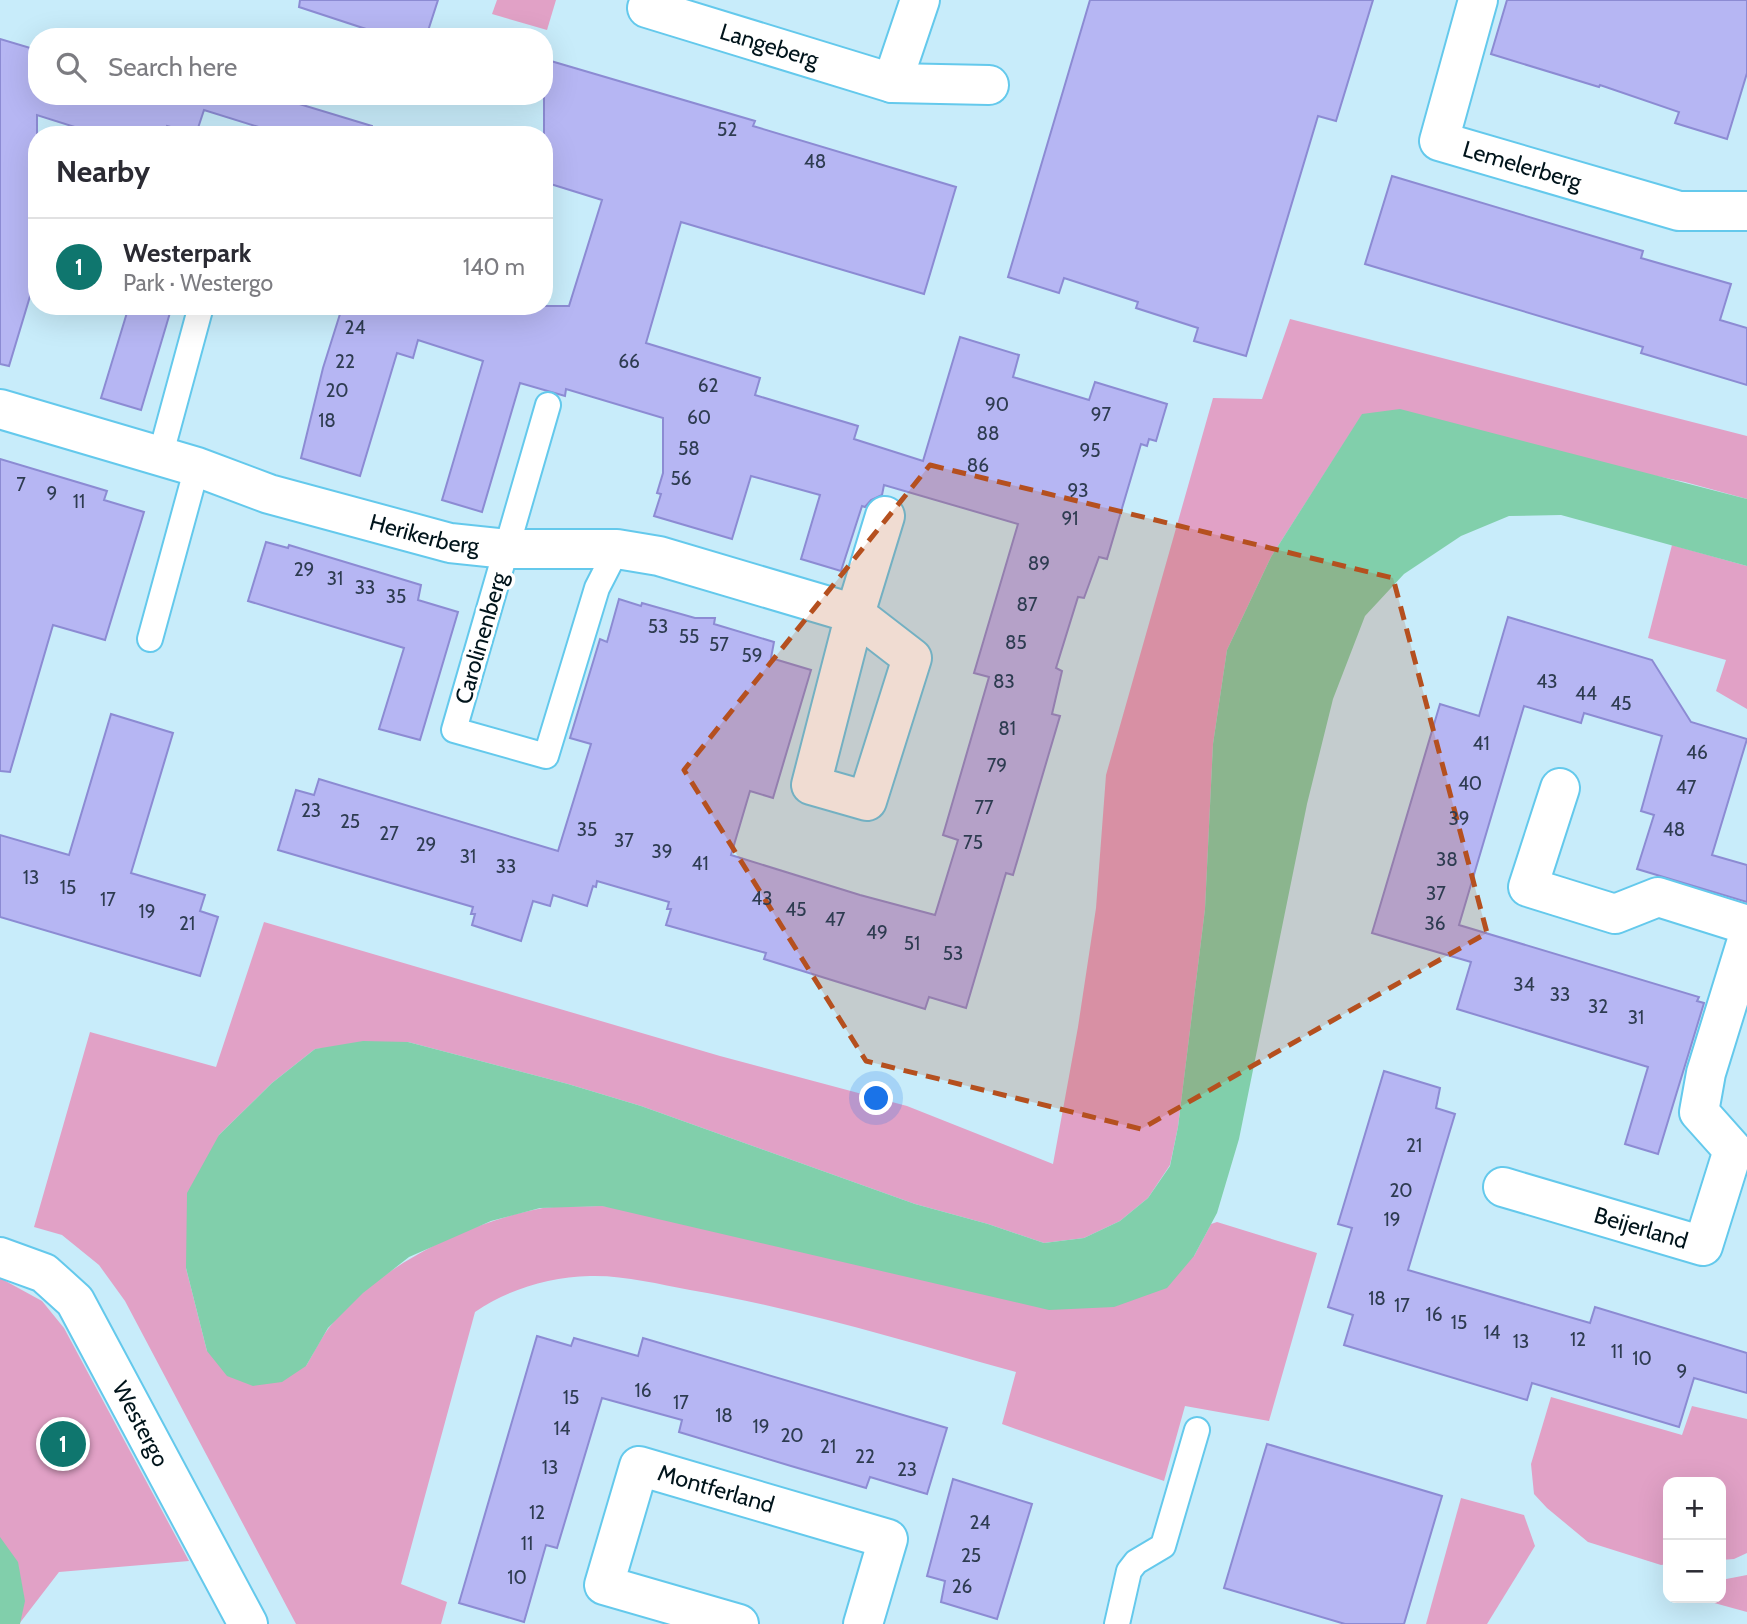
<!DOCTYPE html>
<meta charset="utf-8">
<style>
body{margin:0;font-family:Cabin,sans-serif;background:#f2f2f3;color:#2b2b33}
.controls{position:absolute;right:21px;bottom:21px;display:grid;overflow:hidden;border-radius:14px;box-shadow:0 7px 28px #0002}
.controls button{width:63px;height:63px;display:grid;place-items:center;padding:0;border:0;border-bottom:2px solid #e1e1e2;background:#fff;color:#2b2b33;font:35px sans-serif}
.you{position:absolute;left:877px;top:1099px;width:24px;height:24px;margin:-18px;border:5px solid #fff;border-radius:50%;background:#1a73e8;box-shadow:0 0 0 10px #1a73e833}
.badge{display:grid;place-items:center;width:46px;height:46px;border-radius:50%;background:#0f766e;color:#fff;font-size:23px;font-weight:700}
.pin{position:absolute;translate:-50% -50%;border:4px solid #fff;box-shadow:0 2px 7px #0006}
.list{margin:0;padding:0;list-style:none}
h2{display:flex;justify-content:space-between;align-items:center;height:91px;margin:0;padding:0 28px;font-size:30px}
h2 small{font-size:23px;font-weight:400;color:#7c7c81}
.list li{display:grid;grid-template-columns:46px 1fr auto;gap:21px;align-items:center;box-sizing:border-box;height:98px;padding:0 28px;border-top:2px solid #e1e1e2}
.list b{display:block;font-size:26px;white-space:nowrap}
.list p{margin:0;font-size:23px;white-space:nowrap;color:#7c7c81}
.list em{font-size:23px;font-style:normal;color:#7c7c81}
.icon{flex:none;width:38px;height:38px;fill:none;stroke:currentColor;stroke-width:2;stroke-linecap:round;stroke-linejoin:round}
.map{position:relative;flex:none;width:1747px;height:1624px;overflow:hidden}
.search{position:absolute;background:#fff;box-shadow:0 7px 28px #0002;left:28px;top:28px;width:525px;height:77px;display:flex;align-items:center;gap:18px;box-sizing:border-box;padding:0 24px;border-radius:28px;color:#7c7c81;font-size:26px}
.panel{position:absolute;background:#fff;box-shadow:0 7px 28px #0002;left:28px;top:126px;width:525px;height:189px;border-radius:28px}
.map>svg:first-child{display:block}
.green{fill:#e1a1c6}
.water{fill:#81cfab}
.building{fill:#b6b6f3;stroke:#8c8bd3;stroke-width:2}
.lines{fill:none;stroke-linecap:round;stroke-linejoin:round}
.lane-casing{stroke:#64c9ec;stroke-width:28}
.street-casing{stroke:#64c9ec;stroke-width:42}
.secondary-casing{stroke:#64c9ec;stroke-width:42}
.lane{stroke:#fff;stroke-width:24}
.street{stroke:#fff;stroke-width:38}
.secondary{stroke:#fff;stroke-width:38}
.marked{fill:#b5501f;fill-opacity:0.2;stroke:#b5501f;stroke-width:5;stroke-dasharray:14 9;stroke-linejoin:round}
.labels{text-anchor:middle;stroke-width:7;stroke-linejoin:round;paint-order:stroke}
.number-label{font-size:19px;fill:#2e3c51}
.street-label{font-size:23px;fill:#01141b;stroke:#fff}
</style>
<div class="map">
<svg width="1747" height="1624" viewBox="0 0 1747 1624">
<rect width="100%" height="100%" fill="#c8ecfa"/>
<g class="green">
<polygon points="497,0 556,0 547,30 492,14"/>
<path d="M1290,319l457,117v63l-62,-17 -323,-67 -91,142 -44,93 -14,94 -8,165 -27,218 -8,38 -22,33 -28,23 -36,17 -40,5 -56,-19 -73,-20 -274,-98 -73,-22 -160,-42 -93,7 -43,34 -53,52 -33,133 21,83 99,15c7,-12 14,-26 22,-37 46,-61 137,-106 210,-120 20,-4 43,-2 64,-3l592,50 17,-32 6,-2 100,31 -48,168 -84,-15 -21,75 -162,-57 14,-52c-108,-30 -215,-63 -326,-82 -32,-6 -67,-15 -100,-14 -41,1 -81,13 -115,36l-74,272 46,18 -6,22h-145l-171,-323 -26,-36 -37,-30 -28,-8 56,-195 126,35 48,-145 456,134 187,50 146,58 25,-137 18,-119 10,-133 107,-377 49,1z"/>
<polygon points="1672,545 1747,566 1747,709 1716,691 1726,660 1648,638"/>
<polygon points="0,1278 42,1301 64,1328 189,1561 59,1572 19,1624 0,1624"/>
<polygon points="1551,1397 1682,1435 1692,1406 1747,1419 1747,1553 1734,1559 1721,1560 1721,1482 1668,1482 1668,1564 1661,1565 1588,1542 1547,1508 1534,1494 1531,1464"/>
<polygon points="1461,1498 1524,1515 1535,1546 1487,1624 1426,1624"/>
<polygon points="1747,1575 1747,1612 1696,1598 1721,1598 1721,1580"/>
</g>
<g class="water">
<polygon points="1400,409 1747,499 1747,566 1561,515 1509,516 1461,536 1404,574 1365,616 1333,699 1307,804 1239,1139 1217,1213 1194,1256 1167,1288 1114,1307 1049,1310 602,1206 540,1208 491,1221 409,1257 363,1293 328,1328 306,1366 282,1382 253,1386 227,1376 207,1351 186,1268 187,1193 219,1135 272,1083 315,1049 363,1041 408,1042 568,1084 641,1106 915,1204 988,1224 1044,1243 1084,1238 1120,1221 1148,1198 1170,1166 1178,1127 1205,909 1213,744 1227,650 1271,557 1362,414"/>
<polygon points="0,1537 18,1562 25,1601 20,1624 0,1624"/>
</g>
<g class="building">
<polygon points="300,0 438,0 426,37 370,37 372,31 299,7"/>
<polygon points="1090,0 1373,0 1336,121 1318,116 1246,356 1194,341 1198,328 1136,308 1138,302 1064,278 1059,293 1008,277"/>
<polygon points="1507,0 1747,0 1747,73 1727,139 1675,123 1679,112 1600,85 1599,87 1491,54"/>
<polygon points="0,39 37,50 37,96 273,96 372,126 371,135 284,135 204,110 196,134 167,126 164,135 100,135 37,115 37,273 9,366 0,364"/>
<polygon points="544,59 755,121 753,126 956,187 924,294 681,222 646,343 760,378 755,395 858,426 854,439 923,461 960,337 1019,355 1013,377 1089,400 1095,382 1167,404 1156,441 1149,439 1147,446 1141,444 1107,559 1099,557 1084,598 1078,597 1056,668 1062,671 1052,714 1060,716 1013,875 1006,873 966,1008 929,997 925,1009 764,959 766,953 666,925 671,909 667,909 669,902 597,881 596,887 593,886 587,906 553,895 550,906 533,901 521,941 472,925 475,914 471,914 473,907 278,850 296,790 314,795 319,779 558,851 591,744 570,738 600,639 607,642 619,599 641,606 642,603 695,618 715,618 714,624 774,642 771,658 811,670 773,798 750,791 731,855 860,895 935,915 958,840 943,835 989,677 974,673 1018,524 884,485 882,495 871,500 865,507 862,506 841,571 801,559 820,495 751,476 732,539 654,516 661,494 657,493 663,473 663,418 566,389 565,396 520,383 482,512 442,500 483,361 418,340 413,358 397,353 360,476 301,458 323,368 340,314 336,313 337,306 569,306 602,200 544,182"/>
<polygon points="1392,176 1643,251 1641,258 1731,284 1720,320 1747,328 1747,385 1641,353 1643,347 1365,264"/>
<polygon points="129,306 172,306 141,410 101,398"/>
<polygon points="0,459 107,491 104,500 144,512 105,640 53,625 10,772 0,771"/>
<polygon points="266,542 288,548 289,545 421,585 418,600 458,612 420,740 379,729 404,648 248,601"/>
<polygon points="1508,617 1652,660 1691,722 1747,739 1712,855 1747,865 1747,902 1637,869 1654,815 1641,811 1662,736 1584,713 1581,723 1524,706 1459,925 1699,997 1697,1001 1704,1003 1658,1154 1625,1144 1648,1067 1457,1009 1471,962 1372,933 1440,704 1479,716"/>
<polygon points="111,714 173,733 131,873 205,895 200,911 218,917 200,976 0,917 0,835 69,855"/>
<polygon points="1384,1071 1440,1088 1436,1108 1455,1114 1408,1270 1590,1323 1595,1307 1747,1353 1747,1393 1694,1378 1679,1427 1532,1383 1527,1400 1344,1345 1353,1315 1328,1307 1352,1228 1338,1224"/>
<polygon points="537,1336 571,1346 574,1338 638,1356 643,1338 947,1428 927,1494 870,1477 866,1488 791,1466 679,1432 682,1420 602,1398 557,1548 546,1545 524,1622 459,1603"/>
<polygon points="1267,1444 1442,1496 1404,1624 1345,1624 1224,1588"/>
<polygon points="953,1479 1032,1504 997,1619 941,1602 945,1581 927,1576"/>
</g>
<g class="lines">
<g class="lane-casing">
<g id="lane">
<polyline points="548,405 454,730 546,756 597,588 617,549"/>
<polyline points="160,457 201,306"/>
<polyline points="150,639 197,467"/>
<polyline points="1117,1624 1129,1571 1136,1562 1163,1546 1197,1430"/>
</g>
</g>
<g class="street-casing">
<g id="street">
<path id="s1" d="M1478,0l-39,141 240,70h68"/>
<path id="s2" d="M647,8l245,75 97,2"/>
<polyline points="892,83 920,0"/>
<path id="s3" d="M0,409l197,58 72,27 181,49 57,6h110l42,7 196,58 57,44 -45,143 -56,-16 44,-171 30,-98"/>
<polyline points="1560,788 1528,887 1615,914 1658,897 1747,925"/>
<path id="s4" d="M1503,1187l200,59 30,-96 -34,-38 7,-39 41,-133"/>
<path id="s5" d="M739,1624l-135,-39 35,-119 249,73 -25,85"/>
</g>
</g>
<g class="secondary-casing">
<g id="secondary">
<path id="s6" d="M0,1257l44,16 31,28 173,323"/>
</g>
</g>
<use href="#lane" class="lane"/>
<use href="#street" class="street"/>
<use href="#secondary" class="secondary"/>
</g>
<path class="marked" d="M930,465l463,113 94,355 -346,196 -275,-68 -182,-291z"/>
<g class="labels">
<g class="number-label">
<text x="727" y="136">52</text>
<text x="815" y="168">48</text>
<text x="355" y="334">24</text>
<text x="345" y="368">22</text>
<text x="629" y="368">66</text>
<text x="708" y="392">62</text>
<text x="337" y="397">20</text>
<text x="997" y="411">90</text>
<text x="1101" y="421">97</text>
<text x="699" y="424">60</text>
<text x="327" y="427">18</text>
<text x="988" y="440">88</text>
<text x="689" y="455">58</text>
<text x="1090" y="457">95</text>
<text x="978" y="472">86</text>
<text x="681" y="485">56</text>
<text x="21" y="491">7</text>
<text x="1078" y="497">93</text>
<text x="52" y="500">9</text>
<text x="79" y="508">11</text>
<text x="1070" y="525">91</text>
<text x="1039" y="570">89</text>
<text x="304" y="576">29</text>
<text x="335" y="585">31</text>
<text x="365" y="594">33</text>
<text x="396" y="603">35</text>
<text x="1027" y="611">87</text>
<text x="658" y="633">53</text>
<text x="689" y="643">55</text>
<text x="1016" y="649">85</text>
<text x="719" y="651">57</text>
<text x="752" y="662">59</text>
<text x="1004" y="688">83</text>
<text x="1547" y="688">43</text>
<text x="1586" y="700">44</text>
<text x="1621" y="710">45</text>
<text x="1007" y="735">81</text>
<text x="1481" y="750">41</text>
<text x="1697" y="759">46</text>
<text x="997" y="772">79</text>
<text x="1470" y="790">40</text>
<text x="1686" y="794">47</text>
<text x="984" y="814">77</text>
<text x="311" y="817">23</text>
<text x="1459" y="825">39</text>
<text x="350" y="828">25</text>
<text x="587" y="836">35</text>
<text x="1674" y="836">48</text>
<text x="389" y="840">27</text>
<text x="624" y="847">37</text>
<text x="973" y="849">75</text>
<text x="426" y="851">29</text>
<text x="662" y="858">39</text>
<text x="468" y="863">31</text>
<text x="1447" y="866">38</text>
<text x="700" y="870">41</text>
<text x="506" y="873">33</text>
<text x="31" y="884">13</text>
<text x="68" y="894">15</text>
<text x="1436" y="900">37</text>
<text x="762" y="905">43</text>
<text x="108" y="906">17</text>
<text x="796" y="916">45</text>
<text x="147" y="918">19</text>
<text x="835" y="926">47</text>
<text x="187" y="930">21</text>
<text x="1435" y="930">36</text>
<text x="877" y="939">49</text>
<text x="912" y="950">51</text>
<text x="953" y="960">53</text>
<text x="1524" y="991">34</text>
<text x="1560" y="1001">33</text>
<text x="1598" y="1013">32</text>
<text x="1636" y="1024">31</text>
<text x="1414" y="1152">21</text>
<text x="1401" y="1197">20</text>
<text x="1392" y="1226">19</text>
<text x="1377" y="1305">18</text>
<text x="1402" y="1312">17</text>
<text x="1434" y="1321">16</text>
<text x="1459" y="1329">15</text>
<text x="1492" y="1339">14</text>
<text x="1578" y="1346">12</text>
<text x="1521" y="1348">13</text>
<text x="1617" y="1358">11</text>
<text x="1642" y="1365">10</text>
<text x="1682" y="1378">9</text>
<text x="643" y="1397">16</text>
<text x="571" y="1404">15</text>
<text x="681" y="1409">17</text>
<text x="724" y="1422">18</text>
<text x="761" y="1433">19</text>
<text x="562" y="1435">14</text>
<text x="792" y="1442">20</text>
<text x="828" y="1453">21</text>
<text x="865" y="1463">22</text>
<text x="550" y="1474">13</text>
<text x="907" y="1476">23</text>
<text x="537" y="1519">12</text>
<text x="980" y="1529">24</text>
<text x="527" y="1550">11</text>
<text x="971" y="1562">25</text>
<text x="517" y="1584">10</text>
<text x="962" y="1593">26</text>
</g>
<g class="street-label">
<text dy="8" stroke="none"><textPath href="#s2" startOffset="128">Langeberg</textPath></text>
<text dy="8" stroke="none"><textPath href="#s1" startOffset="233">Lemelerberg</textPath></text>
<text dy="8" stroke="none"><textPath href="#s3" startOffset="443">Herikerberg</textPath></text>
<text transform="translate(481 638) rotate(-74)" y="8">Carolinenberg</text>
<text dy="8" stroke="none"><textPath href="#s4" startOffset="144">Beijerland</textPath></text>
<text dy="8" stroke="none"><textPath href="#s6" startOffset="228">Westergo</textPath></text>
<text dy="8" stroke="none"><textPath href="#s5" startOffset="345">Montferland</textPath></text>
</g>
</g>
</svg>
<div class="controls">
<button>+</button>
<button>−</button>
</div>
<div class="you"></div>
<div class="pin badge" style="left:63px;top:1444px">1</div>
<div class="search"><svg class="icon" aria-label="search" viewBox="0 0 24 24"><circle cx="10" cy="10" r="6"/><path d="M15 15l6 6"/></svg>Search here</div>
<section class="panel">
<h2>Nearby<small></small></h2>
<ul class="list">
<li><span class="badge">1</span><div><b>Westerpark</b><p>Park · Westergo</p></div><em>140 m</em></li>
</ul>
</section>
</div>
